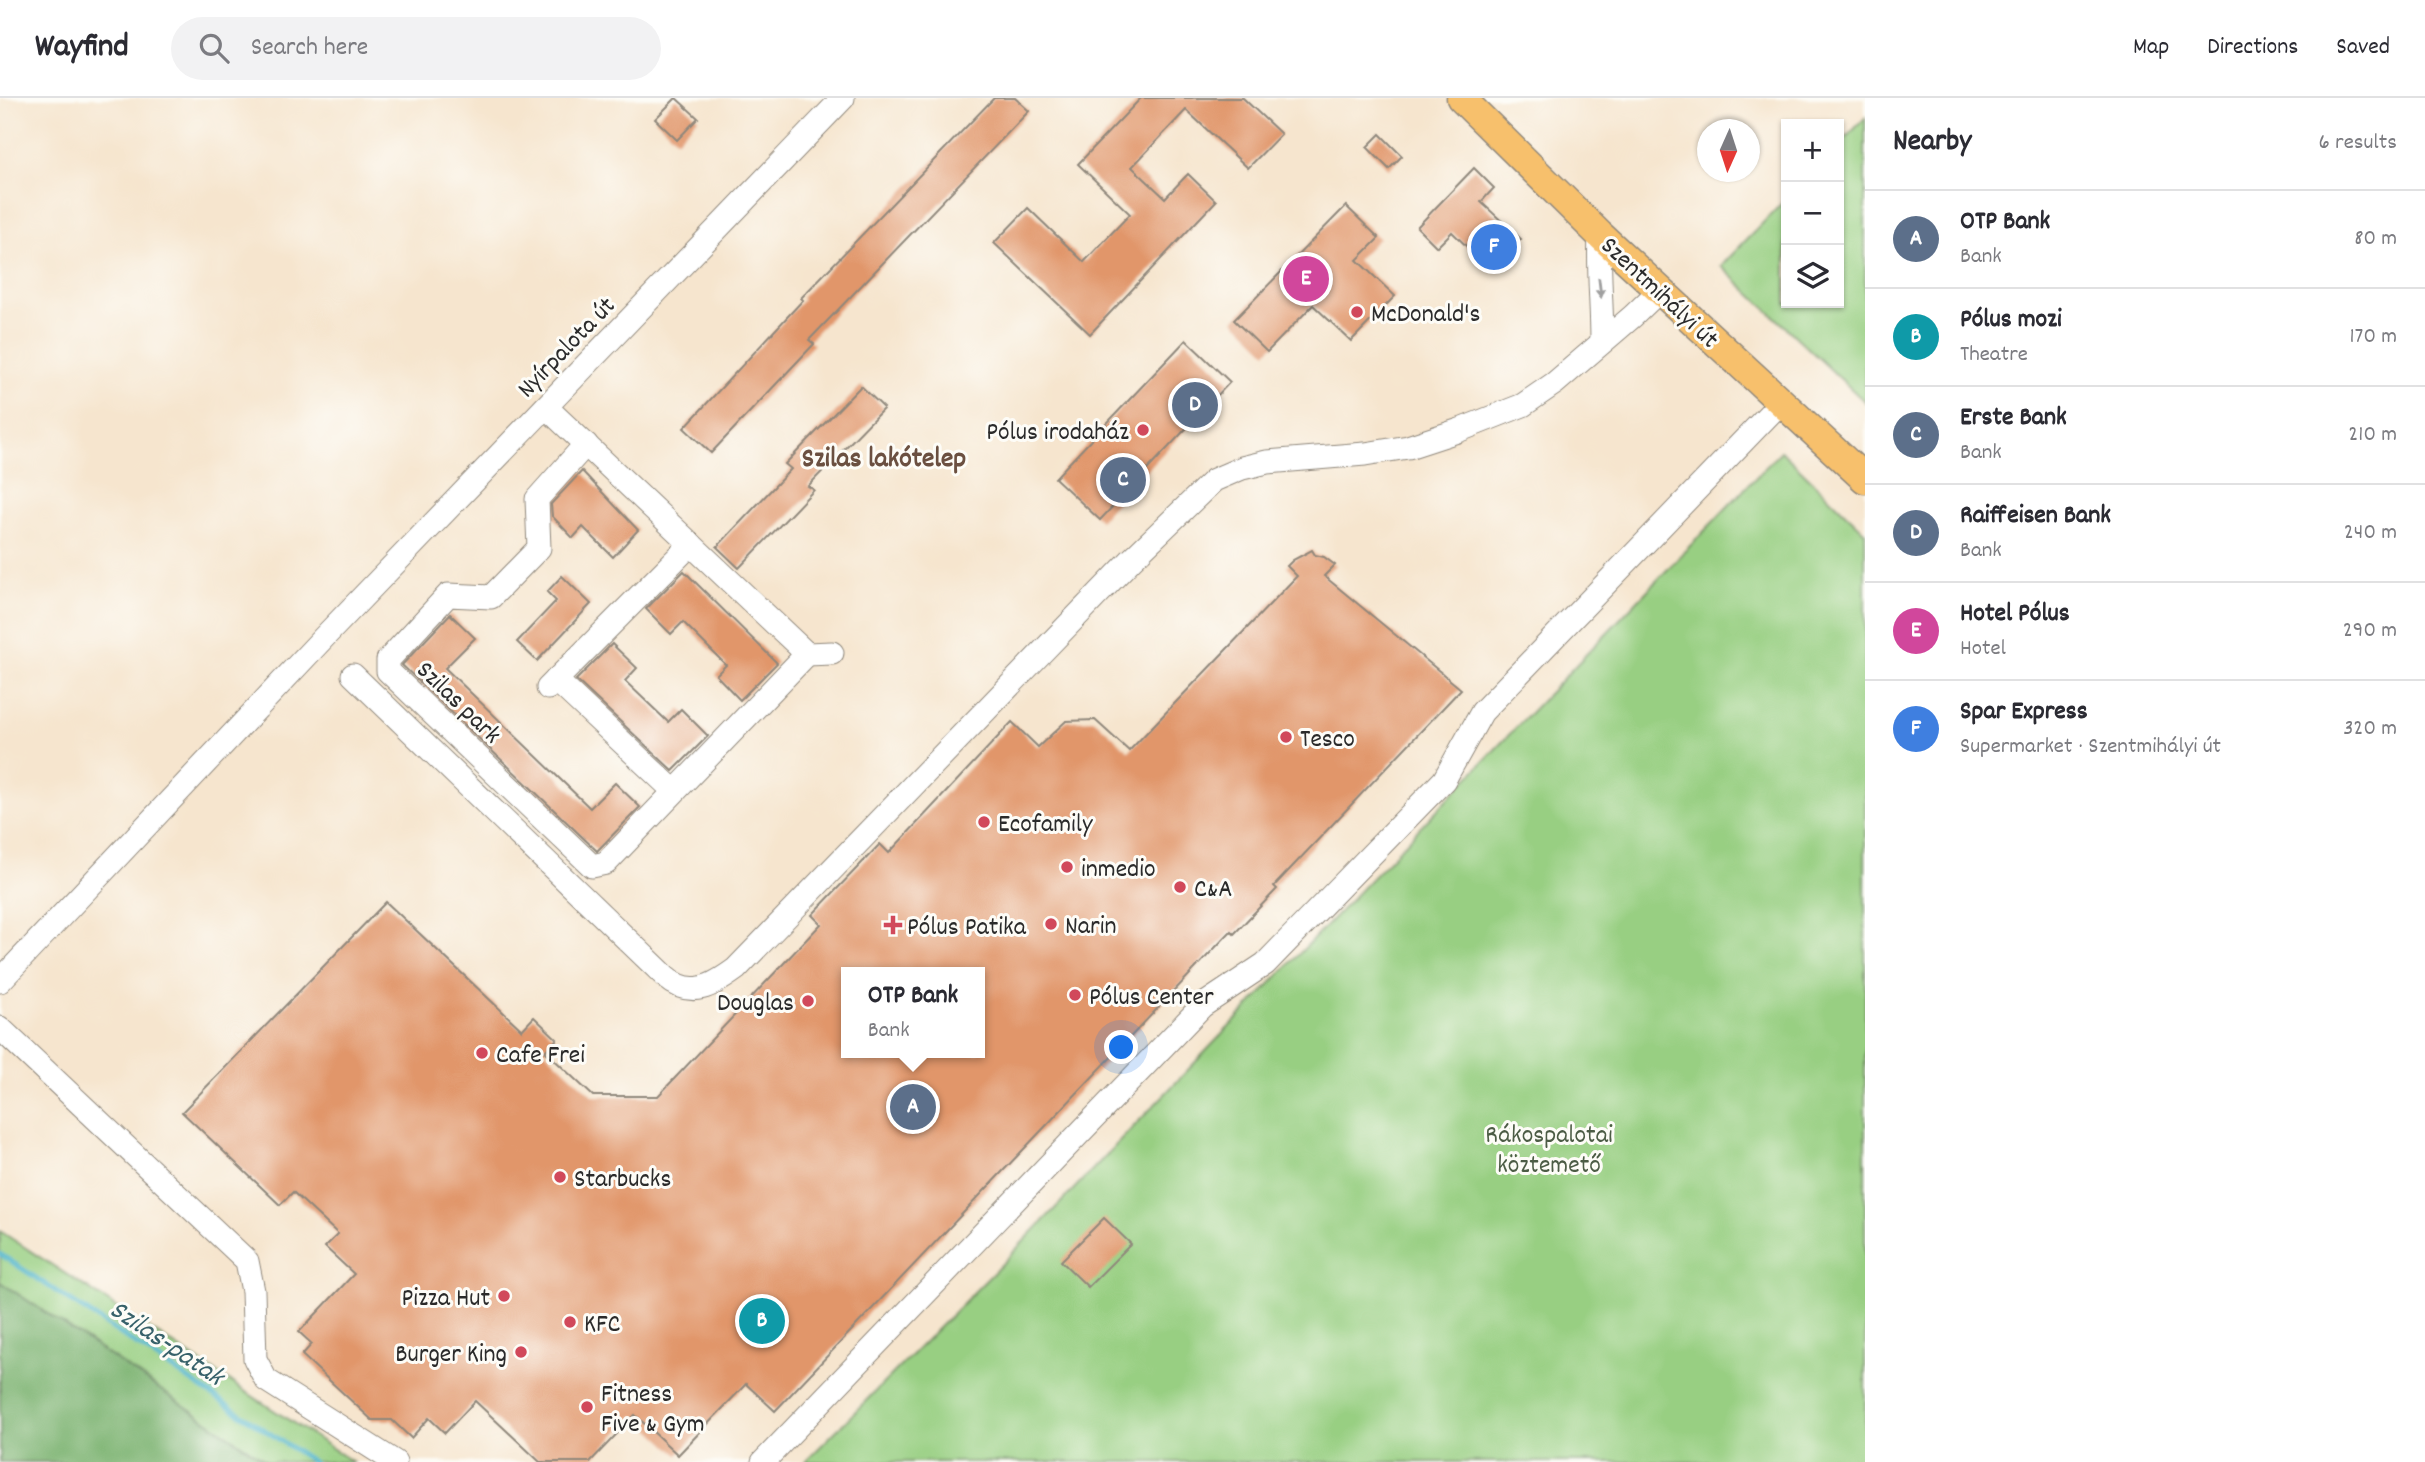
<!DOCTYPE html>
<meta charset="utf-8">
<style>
body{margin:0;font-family:Dekko,sans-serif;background:#f2f2f3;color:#2b2b33}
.controls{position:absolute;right:21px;top:21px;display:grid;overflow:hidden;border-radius:0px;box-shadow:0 2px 5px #0004}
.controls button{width:63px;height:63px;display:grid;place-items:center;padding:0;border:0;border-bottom:2px solid #e1e1e2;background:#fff;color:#2b2b33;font:35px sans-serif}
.compass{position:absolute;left:1697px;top:21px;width:63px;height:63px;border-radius:50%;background:#fff;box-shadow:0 2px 5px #0004;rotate:183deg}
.you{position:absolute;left:1122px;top:950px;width:24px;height:24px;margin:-18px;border:5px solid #fff;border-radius:50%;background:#1a73e8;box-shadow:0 0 0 10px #1a73e833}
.badge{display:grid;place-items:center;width:46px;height:46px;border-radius:50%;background:#d1495b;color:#fff;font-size:23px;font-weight:700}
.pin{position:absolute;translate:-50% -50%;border:4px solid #fff;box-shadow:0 2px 7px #0006}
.popup{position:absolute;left:841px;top:869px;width:144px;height:91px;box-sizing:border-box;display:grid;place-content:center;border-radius:0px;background:#fff;filter:drop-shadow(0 2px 5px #0005);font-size:23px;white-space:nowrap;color:#7c7c81}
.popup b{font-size:26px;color:#2b2b33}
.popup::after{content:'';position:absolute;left:50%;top:100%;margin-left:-14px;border:14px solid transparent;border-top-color:#fff}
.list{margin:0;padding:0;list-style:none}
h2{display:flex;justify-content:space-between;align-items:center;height:91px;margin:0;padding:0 28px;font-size:30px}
h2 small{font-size:23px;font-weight:400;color:#7c7c81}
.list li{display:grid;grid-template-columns:46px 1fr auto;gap:21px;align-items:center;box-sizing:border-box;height:98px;padding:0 28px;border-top:2px solid #e1e1e2}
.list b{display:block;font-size:26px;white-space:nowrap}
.list p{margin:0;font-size:23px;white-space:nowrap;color:#7c7c81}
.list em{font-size:23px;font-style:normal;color:#7c7c81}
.icon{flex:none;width:38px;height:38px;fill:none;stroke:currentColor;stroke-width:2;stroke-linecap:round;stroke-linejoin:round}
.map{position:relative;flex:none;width:1865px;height:1364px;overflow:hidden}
header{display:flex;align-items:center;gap:42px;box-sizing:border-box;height:98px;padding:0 35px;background:#fff;border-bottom:2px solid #e1e1e2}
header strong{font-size:33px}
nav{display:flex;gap:38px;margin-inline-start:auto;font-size:24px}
.search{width:490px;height:63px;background:#f2f2f3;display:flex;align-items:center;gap:18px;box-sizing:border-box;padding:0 24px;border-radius:38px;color:#7c7c81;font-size:26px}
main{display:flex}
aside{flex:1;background:#fff}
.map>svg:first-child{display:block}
.green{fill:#98cf82;stroke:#627d56;stroke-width:2}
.forest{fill:#7ab270;stroke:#526e4e;stroke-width:2}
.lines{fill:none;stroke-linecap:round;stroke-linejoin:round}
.stream{stroke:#49b2c8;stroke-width:5}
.building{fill:#e1966b;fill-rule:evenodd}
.minor-casing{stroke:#90887c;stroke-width:25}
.major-casing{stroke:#90887c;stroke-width:31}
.minor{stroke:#fff;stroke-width:23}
.major{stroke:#f7c06c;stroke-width:28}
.oneway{fill:#a0a0a0}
.poi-dot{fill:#d1495b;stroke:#fdfcf7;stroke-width:2.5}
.labels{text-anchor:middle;stroke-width:6;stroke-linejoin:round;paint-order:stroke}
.street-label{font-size:26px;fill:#2b2b2b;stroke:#fdfcf7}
.poi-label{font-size:26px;fill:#2b2b2b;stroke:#fdfcf7;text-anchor:start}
.park-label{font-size:26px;fill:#4c5c45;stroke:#fdfcf7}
.neighbourhood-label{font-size:28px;font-weight:bold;fill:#6b5041;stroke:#fdfcf7}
.water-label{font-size:28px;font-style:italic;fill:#37616a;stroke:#fdfcf7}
</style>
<header>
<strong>Wayfind</strong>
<div class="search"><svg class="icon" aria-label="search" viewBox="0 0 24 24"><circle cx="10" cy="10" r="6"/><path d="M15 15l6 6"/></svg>Search here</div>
<nav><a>Map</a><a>Directions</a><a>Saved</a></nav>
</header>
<main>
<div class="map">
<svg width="1865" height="1364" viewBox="0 0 1865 1364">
<rect width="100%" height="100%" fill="#fdfcf7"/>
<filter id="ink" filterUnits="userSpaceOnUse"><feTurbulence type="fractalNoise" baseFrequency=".0143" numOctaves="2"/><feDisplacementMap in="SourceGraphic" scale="14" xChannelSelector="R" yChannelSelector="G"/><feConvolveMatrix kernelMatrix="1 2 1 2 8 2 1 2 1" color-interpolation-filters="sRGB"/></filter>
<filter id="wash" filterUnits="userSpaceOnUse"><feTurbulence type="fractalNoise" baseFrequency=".00686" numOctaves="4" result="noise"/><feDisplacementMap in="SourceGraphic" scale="28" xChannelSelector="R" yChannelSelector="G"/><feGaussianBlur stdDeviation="1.57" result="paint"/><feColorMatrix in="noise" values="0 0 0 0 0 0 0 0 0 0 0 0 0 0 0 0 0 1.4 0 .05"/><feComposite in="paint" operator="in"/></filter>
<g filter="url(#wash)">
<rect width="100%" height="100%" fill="#f6e5ce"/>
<g class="green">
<polygon points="1865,20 1865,304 1721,168 1786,101 1786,205 1839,205 1839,47"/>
<polygon points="1781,353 1865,434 1865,1364 805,1364 1002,1166"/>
<polygon points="0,1133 353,1364 268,1364 0,1184"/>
</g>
<polygon class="forest" points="0,1184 268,1364 0,1364"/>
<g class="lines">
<polyline class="stream" points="0,1156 313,1364"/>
</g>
<g id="blocks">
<g class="building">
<polygon points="676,0 698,20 677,42 655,21"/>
<polygon points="994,0 1015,0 1029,13 809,242 814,246 711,355 684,330 803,202 801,200"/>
<polygon points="1141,0 1243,0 1281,36 1248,70 1186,12 1132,69 1165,100 1188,76 1216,103 1090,236 994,145 1028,110 1084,164 1130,116 1078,66"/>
<polygon points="1380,36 1402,58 1389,71 1367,49"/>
<polygon points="1474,70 1494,90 1481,104 1521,141 1491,172 1452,134 1437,149 1417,129"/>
<polygon points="1346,108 1379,140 1357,162 1395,198 1351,243 1313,207 1267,254 1234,222"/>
<polygon points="1186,242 1230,284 1100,422 1055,380"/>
<polygon points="861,288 884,310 808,388 814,392 739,470 717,449 791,371 785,366"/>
<polygon points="582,373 638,432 613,459 583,429 573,440 552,418 551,406"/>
<path d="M1312,452l3,5 9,2 11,8 -11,11 137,113 -187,197 3,3 -43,45 -3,-3 -456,480 -29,-27 -68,71 -43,-40 -45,47h-50l-65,-61 -30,32 -16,-15 -18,20 -19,-18h-20l-70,-65 10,-11 -13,-12 55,-58 -29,-27 13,-13 -45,-42 -13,13 -98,-93 204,-210 136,128 12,-13 23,22 -12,12 48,45h65l163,-172 -9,-9 68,-71 9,9 123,-131 26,25 28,-26 29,-1 34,31 168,-175 -10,-10 6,-6zM846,874h133v81h-133z"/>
<polygon points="684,473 777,565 740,602 716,577 726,567 683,524 671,536 646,511"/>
<polygon points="562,478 591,506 537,563 517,544 556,503 547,494"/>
<polygon points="450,516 475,540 445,570 590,710 615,685 640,709 597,753 402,567"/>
<polygon points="612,546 637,570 625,583 668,624 681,611 708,638 673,673 576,582"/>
<polygon points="1104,1120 1131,1146 1088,1189 1061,1163"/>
</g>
</g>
</g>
<g filter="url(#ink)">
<use href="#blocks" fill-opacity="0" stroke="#90887c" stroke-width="2"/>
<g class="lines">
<g class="minor-casing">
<g id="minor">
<path d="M1600,137c-2,35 2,70 2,106"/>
<polyline points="546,309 807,556 832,555"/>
<polyline points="586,346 537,401 539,450 491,499 448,497 388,562 388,573 592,768 606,765 807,556"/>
<path d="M353,577l313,302c25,22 47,9 70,-8l395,-409 83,-80 28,-12 25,-6 98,-8 43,-7 52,-17 63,-25 32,-22 78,-67 27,-26"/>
<polyline points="556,582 674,693"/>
<polyline points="548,590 691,446"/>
<polyline points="0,883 328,535 843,0"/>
<polyline points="0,930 247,1163 253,1193 255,1261 266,1282 395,1364"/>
<polyline points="763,1364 1202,908 1265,866 1444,682 1482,614 1781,304"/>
</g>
</g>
<g class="major-casing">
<polyline id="major" points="1461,0 1600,137 1865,381"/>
</g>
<use href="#minor" class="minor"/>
<use href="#major" class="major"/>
</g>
<defs><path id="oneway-solid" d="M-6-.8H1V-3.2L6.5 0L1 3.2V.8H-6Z" transform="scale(1.75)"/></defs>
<use class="oneway" href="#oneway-solid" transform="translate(1600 190) rotate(83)"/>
</g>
<g class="poi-dot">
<circle cx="1357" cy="214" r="7"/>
<circle cx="1143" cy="332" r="7"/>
<circle cx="1286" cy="639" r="7"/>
<circle cx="984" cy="724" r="7"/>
<circle cx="1067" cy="769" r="7"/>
<circle cx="1180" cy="789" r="7"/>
<circle cx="1051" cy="826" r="7"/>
<path d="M889.5 816.5h7v7h7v7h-7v7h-7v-7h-7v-7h7z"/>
<circle cx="1075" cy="897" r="7"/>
<circle cx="808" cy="903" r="7"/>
<circle cx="482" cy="955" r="7"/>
<circle cx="560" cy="1079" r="7"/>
<circle cx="504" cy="1198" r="7"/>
<circle cx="570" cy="1224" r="7"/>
<circle cx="521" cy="1254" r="7"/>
<circle cx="587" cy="1309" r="7"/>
</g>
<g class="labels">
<g class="street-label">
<text transform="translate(1661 193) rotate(43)" y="9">Szentmihályi út</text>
<text transform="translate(565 248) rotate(-46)" y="9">Nyírpalota út</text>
<text transform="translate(460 603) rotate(44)" y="9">Szilas park</text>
</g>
<g class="poi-label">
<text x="1371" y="223">McDonald's</text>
<text x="1129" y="341" text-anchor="end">Pólus irodaház</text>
<text x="1300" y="648">Tesco</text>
<text x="998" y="733">Ecofamily</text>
<text x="1081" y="778">inmedio</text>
<text x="1194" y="798">C&amp;A</text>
<text x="1065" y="835">Narin</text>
<text x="907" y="836">Pólus Patika</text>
<text x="1089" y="906">Pólus Center</text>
<text x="794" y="912" text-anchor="end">Douglas</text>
<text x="496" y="964">Cafe Frei</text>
<text x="574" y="1088">Starbucks</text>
<text x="490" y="1207" text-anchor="end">Pizza Hut</text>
<text x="584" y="1233">KFC</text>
<text x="507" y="1263" text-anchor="end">Burger King</text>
<text x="601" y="1303">Fitness<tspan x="601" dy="30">Five &amp; Gym</tspan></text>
</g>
<g class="park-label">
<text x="1549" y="1044">Rákospalotai<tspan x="1549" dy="30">köztemető</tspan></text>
</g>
<g class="neighbourhood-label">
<text x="884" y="368">Szilas lakótelep</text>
</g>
<g class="water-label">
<text transform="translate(168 1243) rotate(34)" y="10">Szilas-patak</text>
</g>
</g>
</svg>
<div class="controls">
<button>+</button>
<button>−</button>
<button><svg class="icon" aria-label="layers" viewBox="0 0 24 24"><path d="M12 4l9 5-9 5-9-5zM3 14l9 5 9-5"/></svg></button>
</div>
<svg class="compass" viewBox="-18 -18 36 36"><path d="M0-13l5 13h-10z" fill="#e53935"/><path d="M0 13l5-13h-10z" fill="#7c7c81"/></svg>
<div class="you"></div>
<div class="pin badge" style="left:913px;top:1009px;background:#5c6f8a">A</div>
<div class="popup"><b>OTP Bank</b>Bank</div>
<div class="pin badge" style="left:762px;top:1223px;background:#0f9aa8">B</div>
<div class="pin badge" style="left:1123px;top:382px;background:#5c6f8a">C</div>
<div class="pin badge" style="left:1195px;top:307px;background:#5c6f8a">D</div>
<div class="pin badge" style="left:1306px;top:181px;background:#d1479c">E</div>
<div class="pin badge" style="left:1494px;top:149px;background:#3f7fe0">F</div>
</div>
<aside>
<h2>Nearby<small>6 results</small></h2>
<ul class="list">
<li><span class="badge" style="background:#5c6f8a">A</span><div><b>OTP Bank</b><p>Bank</p></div><em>80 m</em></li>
<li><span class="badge" style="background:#0f9aa8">B</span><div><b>Pólus mozi</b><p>Theatre</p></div><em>170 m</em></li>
<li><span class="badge" style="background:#5c6f8a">C</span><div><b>Erste Bank</b><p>Bank</p></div><em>210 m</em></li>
<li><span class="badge" style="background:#5c6f8a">D</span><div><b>Raiffeisen Bank</b><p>Bank</p></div><em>240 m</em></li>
<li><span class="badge" style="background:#d1479c">E</span><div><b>Hotel Pólus</b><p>Hotel</p></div><em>290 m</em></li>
<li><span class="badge" style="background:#3f7fe0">F</span><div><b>Spar Express</b><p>Supermarket · Szentmihályi út</p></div><em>320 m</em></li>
</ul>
</aside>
</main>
